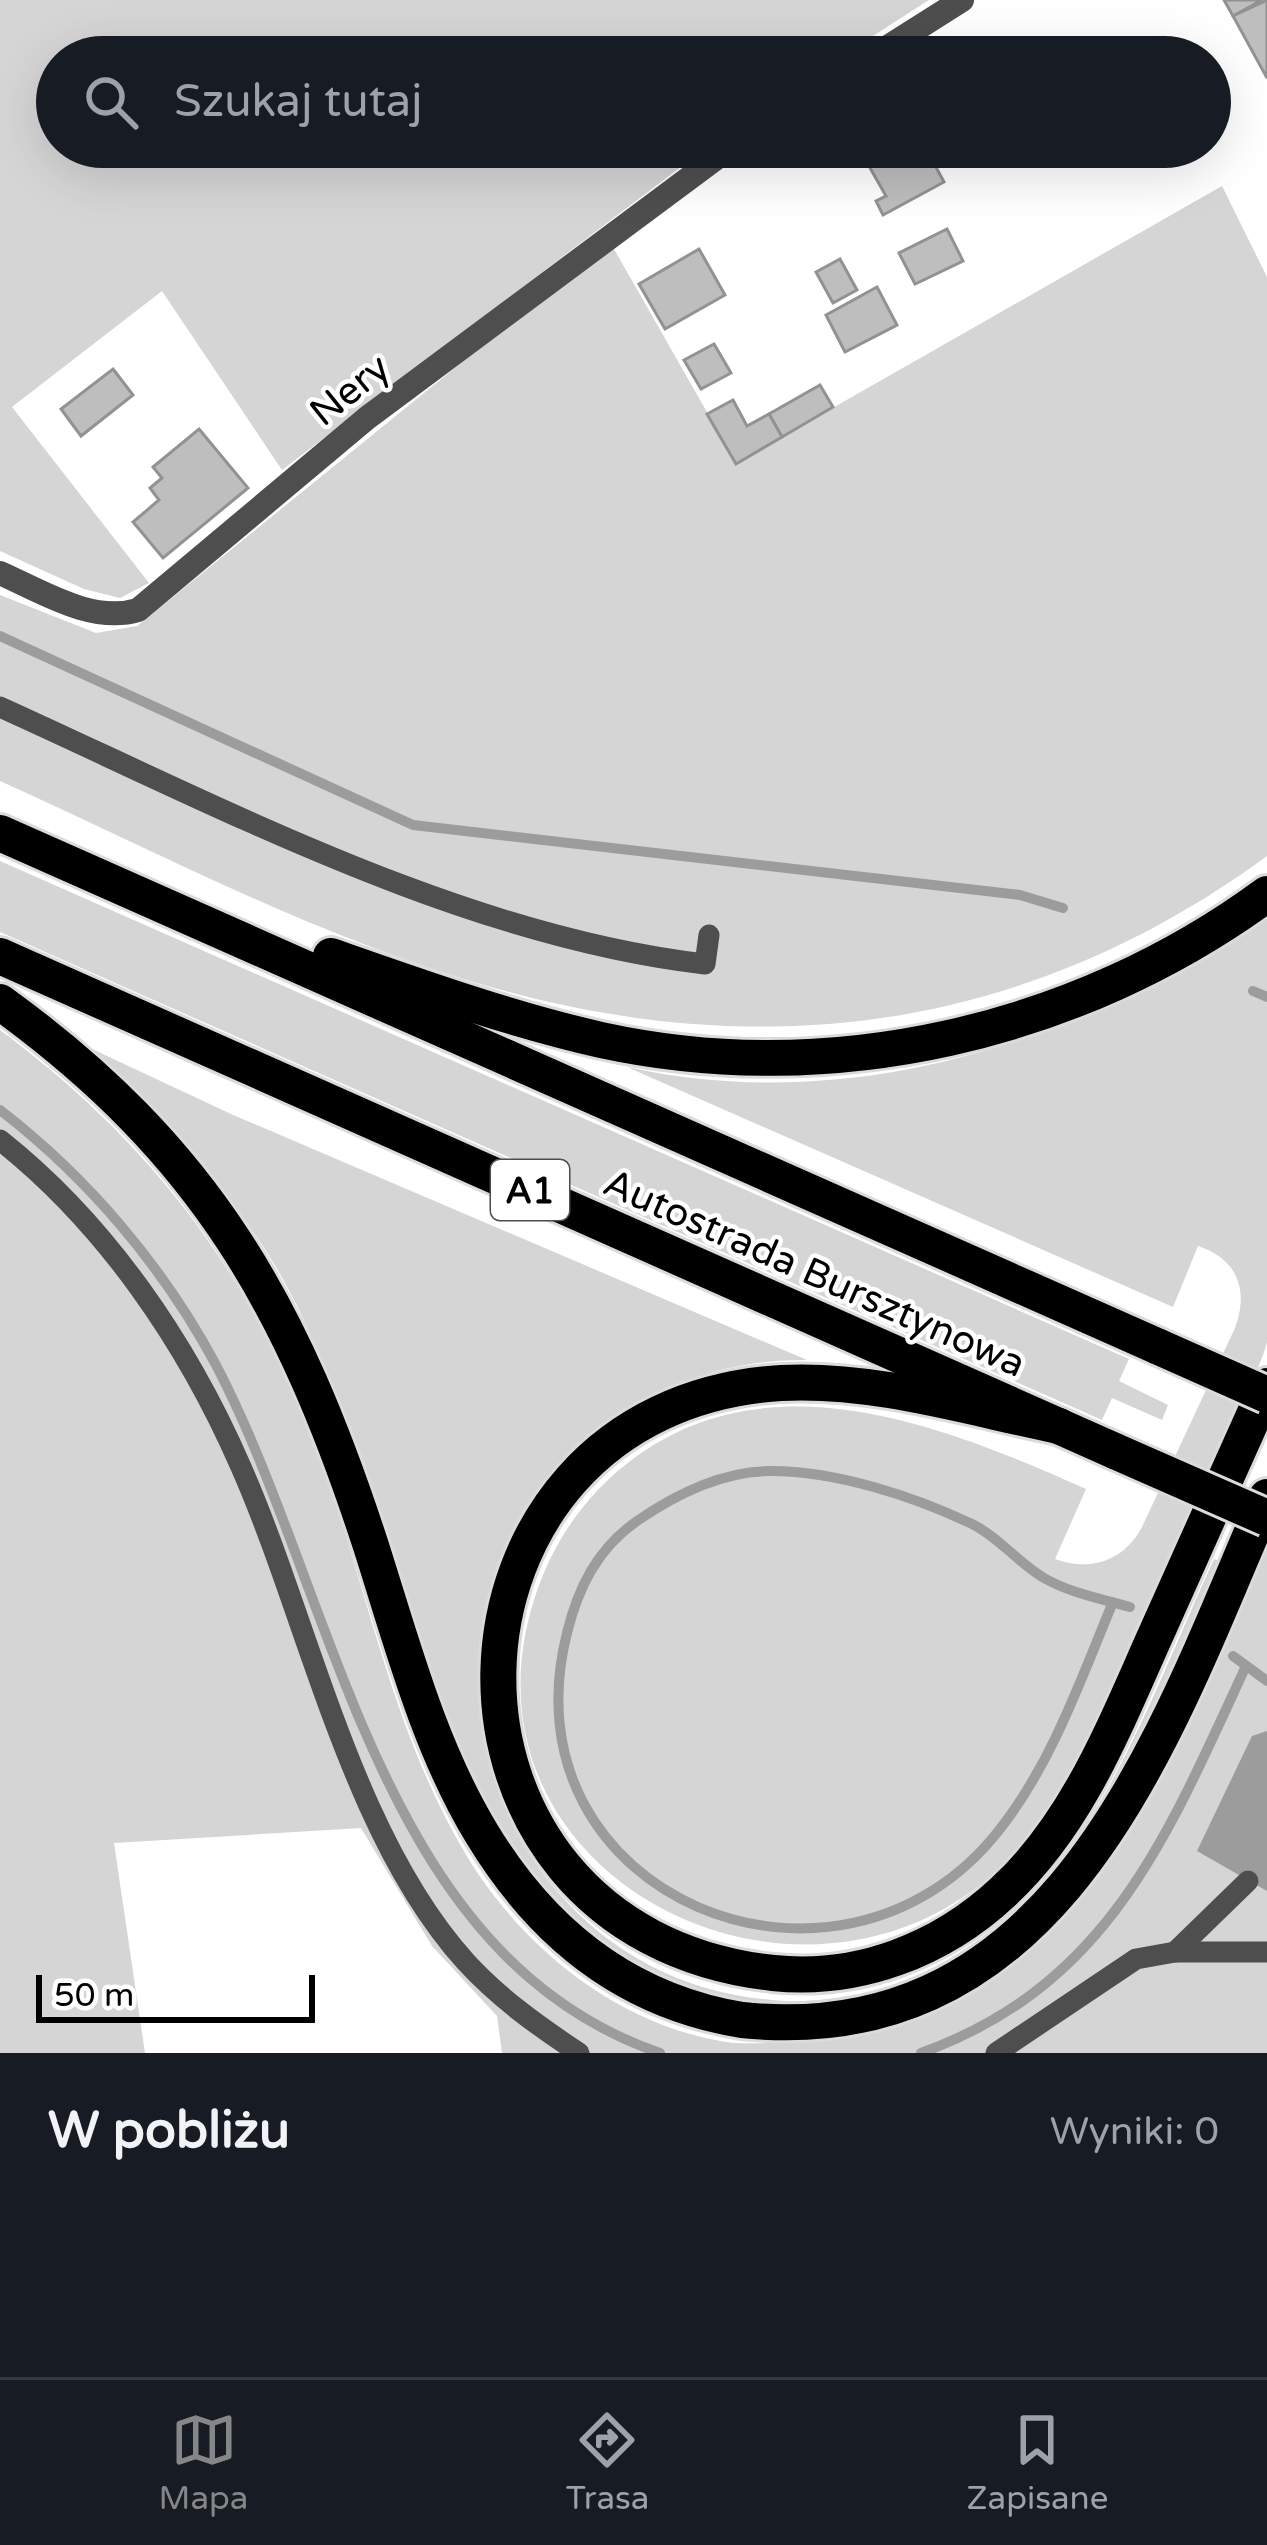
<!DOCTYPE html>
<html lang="pl">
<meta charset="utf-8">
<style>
body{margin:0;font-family:"Varela Round",sans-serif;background:#242831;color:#f1f3f6}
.scale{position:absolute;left:36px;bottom:30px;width:279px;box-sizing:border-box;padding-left:12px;border:6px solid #000;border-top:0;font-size:33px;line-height:42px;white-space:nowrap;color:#000;-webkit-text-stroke:9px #fff;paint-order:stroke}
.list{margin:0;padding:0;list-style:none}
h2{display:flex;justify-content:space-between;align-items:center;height:156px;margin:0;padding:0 48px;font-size:51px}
h2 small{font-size:39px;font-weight:400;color:#9ea1a6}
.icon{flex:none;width:66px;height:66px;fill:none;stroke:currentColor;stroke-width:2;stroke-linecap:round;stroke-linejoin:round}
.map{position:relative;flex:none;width:1267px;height:2053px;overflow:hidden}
.search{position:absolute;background:#171b24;box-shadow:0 12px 48px #0002;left:36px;right:36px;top:36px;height:132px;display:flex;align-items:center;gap:30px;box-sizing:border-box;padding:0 42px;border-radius:66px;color:#9ea1a6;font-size:45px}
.sheet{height:324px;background:#171b24}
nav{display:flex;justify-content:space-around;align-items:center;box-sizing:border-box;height:168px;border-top:3px solid #363941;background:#171b24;font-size:33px;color:#9ea1a6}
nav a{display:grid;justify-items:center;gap:6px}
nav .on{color:#858687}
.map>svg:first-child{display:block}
.green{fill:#d5d5d5}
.water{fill:#9c9c9c}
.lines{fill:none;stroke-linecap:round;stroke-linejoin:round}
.stream{stroke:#9c9c9c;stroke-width:10}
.building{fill:#bebebe;stroke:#929292;stroke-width:3}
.highway-casing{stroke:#dbdbdb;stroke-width:42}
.lane{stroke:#4e4e4e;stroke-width:21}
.street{stroke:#4e4e4e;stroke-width:24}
.highway{stroke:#000;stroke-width:36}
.highway-bridge-casing{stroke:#dbdbdb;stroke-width:42;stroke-linecap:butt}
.highway-bridge{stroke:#000;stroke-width:36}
.labels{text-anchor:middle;stroke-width:9;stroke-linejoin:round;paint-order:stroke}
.shield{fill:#fff;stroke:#4c4c4c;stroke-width:3}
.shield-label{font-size:36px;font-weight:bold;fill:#000}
.street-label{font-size:39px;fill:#000;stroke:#fff}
</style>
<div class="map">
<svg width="1267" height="2053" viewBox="0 0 1267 2053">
<rect width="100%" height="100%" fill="#fff"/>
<g class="green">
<polygon points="0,0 929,0 840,57 57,57 57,147 707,147 282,470 162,291 12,407 149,583 120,598 84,589 0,551"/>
<path d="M1222,186l45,91v579c-243,178 -514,212 -800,124 -161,-49 -314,-130 -467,-199v-186l96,38 41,-7 473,-384 126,221z"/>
<polygon points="0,861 1129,1359 1119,1381 1168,1405 1162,1420 1112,1398 1102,1420 0,932"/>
<path d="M1267,918c0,101 0,202 0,303 0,37 0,84 0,121 -6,25 -24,53 -35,77 -28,63 -56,125 -85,188 -41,89 -78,190 -148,262 -199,184 -552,7 -465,-269 16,-51 44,-95 85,-130 140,-119 321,-46 467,19l-31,70c35,13 69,2 87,-32l93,-199c14,-37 3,-69 -37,-82l-25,61 -546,-240c227,50 450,-26 640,-149z"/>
<path d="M0,1030c183,136 279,290 346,506 33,108 61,220 119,317 57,96 156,175 268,190 341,10 422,-249 534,-500v510h-765l-5,-37 -65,-70 -71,-118 -247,15 31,210h-145z"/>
<path d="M90,1048l141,66 576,246c-278,-3 -430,319 -250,531 59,69 139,106 229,110 87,3 176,-31 237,-94 91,-95 137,-231 191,-348l5,2c-57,128 -108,265 -207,367 -16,17 -46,27 -67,39 -15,8 -33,22 -50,27 -21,6 -46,6 -67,9 -58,9 -114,-1 -168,-25 -238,-108 -259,-457 -361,-668 -50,-103 -128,-183 -209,-262z"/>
</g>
<polygon class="water" points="1267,1731 1267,1891 1197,1851 1252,1736"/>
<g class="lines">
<g class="stream">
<polyline points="0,636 413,825 1020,895 1063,908"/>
<polyline points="1253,991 1267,997"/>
<path d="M0,1110c88,68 163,156 216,255 122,233 161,591 444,688"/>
<path d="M1113,1602c-32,77 -61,161 -113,227 -160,206 -500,68 -433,-196 11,-45 30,-84 70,-112 39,-27 85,-50 134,-50 65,0 142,25 201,53 28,14 46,39 72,54 26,15 58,21 86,29"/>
<polyline points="1233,1656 1267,1681"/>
<path d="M921,2053c189,-68 247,-219 325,-387"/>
</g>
</g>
<g class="building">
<polygon points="1224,0 1262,0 1233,16"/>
<polygon points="1267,0 1267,78 1233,16"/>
<polygon points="886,147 925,147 944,182 883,215 876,201 886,196 865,159"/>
<polygon points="947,229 963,261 915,284 899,253"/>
<polygon points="699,249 725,295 665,329 639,284"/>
<polygon points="840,259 857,290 833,303 816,272"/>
<polygon points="877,287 897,325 845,352 826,315"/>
<polygon points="714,344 731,373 701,389 684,360"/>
<polygon points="113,369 133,395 81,436 61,409"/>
<polygon points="820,385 833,407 782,437 769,414"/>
<polygon points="733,400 747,426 769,414 782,437 736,464 707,414"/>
<polygon points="199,429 248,488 163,558 133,522 159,500 150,488 162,478 153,467"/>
</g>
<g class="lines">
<g class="highway-casing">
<g id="highway">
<polyline points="0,833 1159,1347"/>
<polyline points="0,956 1117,1452"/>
<path d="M331,956c89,31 178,63 270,84 230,50 477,-7 666,-146"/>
<path d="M0,1002c207,150 293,305 371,544 31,97 58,201 111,288 60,99 144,167 260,186 322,33 424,-292 525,-523"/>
<path d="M1059,1426c-89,-18 -185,-48 -278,-43 -368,23 -383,549 -8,590 85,9 168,-23 230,-81 75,-69 112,-167 153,-258 37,-83 74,-165 111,-248"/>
</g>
</g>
<g class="lane">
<path d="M0,707c221,100 463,229 705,257l4,-29"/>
<path d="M0,1140c106,84 187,203 241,327 68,154 110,368 225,495 33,36 72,64 113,91"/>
<polyline points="1175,1952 1248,1881"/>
<polyline points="996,2053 1136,1959 1175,1952 1267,1952"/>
</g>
<g class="street">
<polyline points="872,57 962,0"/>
<path d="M0,573c41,18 92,51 138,37l229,-192 364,-271"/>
</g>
<use href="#highway" class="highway"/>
<g class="highway-bridge-casing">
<g id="highway-bridge">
<polyline points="1159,1347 1267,1395"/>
<polyline points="1117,1452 1267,1518"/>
</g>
</g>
<use href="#highway-bridge" class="highway-bridge"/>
</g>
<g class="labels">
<rect class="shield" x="491" y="1160" width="78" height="60" rx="9"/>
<g class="shield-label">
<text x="530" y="1203">A1</text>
</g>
<g class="street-label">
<text transform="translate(349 389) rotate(-39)" y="14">Nery</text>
<text transform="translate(815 1272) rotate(24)" y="14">Autostrada Bursztynowa</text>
</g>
</g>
</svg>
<div class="scale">50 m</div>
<div class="search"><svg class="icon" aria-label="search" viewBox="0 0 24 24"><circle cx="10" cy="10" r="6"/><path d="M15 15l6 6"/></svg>Szukaj tutaj</div>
</div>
<section class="sheet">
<h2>W pobliżu<small>Wyniki: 0</small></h2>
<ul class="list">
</ul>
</section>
<nav>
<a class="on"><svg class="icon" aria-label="map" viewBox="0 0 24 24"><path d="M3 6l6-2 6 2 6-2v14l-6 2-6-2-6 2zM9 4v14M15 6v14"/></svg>Mapa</a>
<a><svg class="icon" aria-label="directions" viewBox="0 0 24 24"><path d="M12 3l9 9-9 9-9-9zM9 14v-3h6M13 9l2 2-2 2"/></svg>Trasa</a>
<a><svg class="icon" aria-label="saved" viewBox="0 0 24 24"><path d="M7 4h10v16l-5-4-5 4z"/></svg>Zapisane</a>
</nav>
